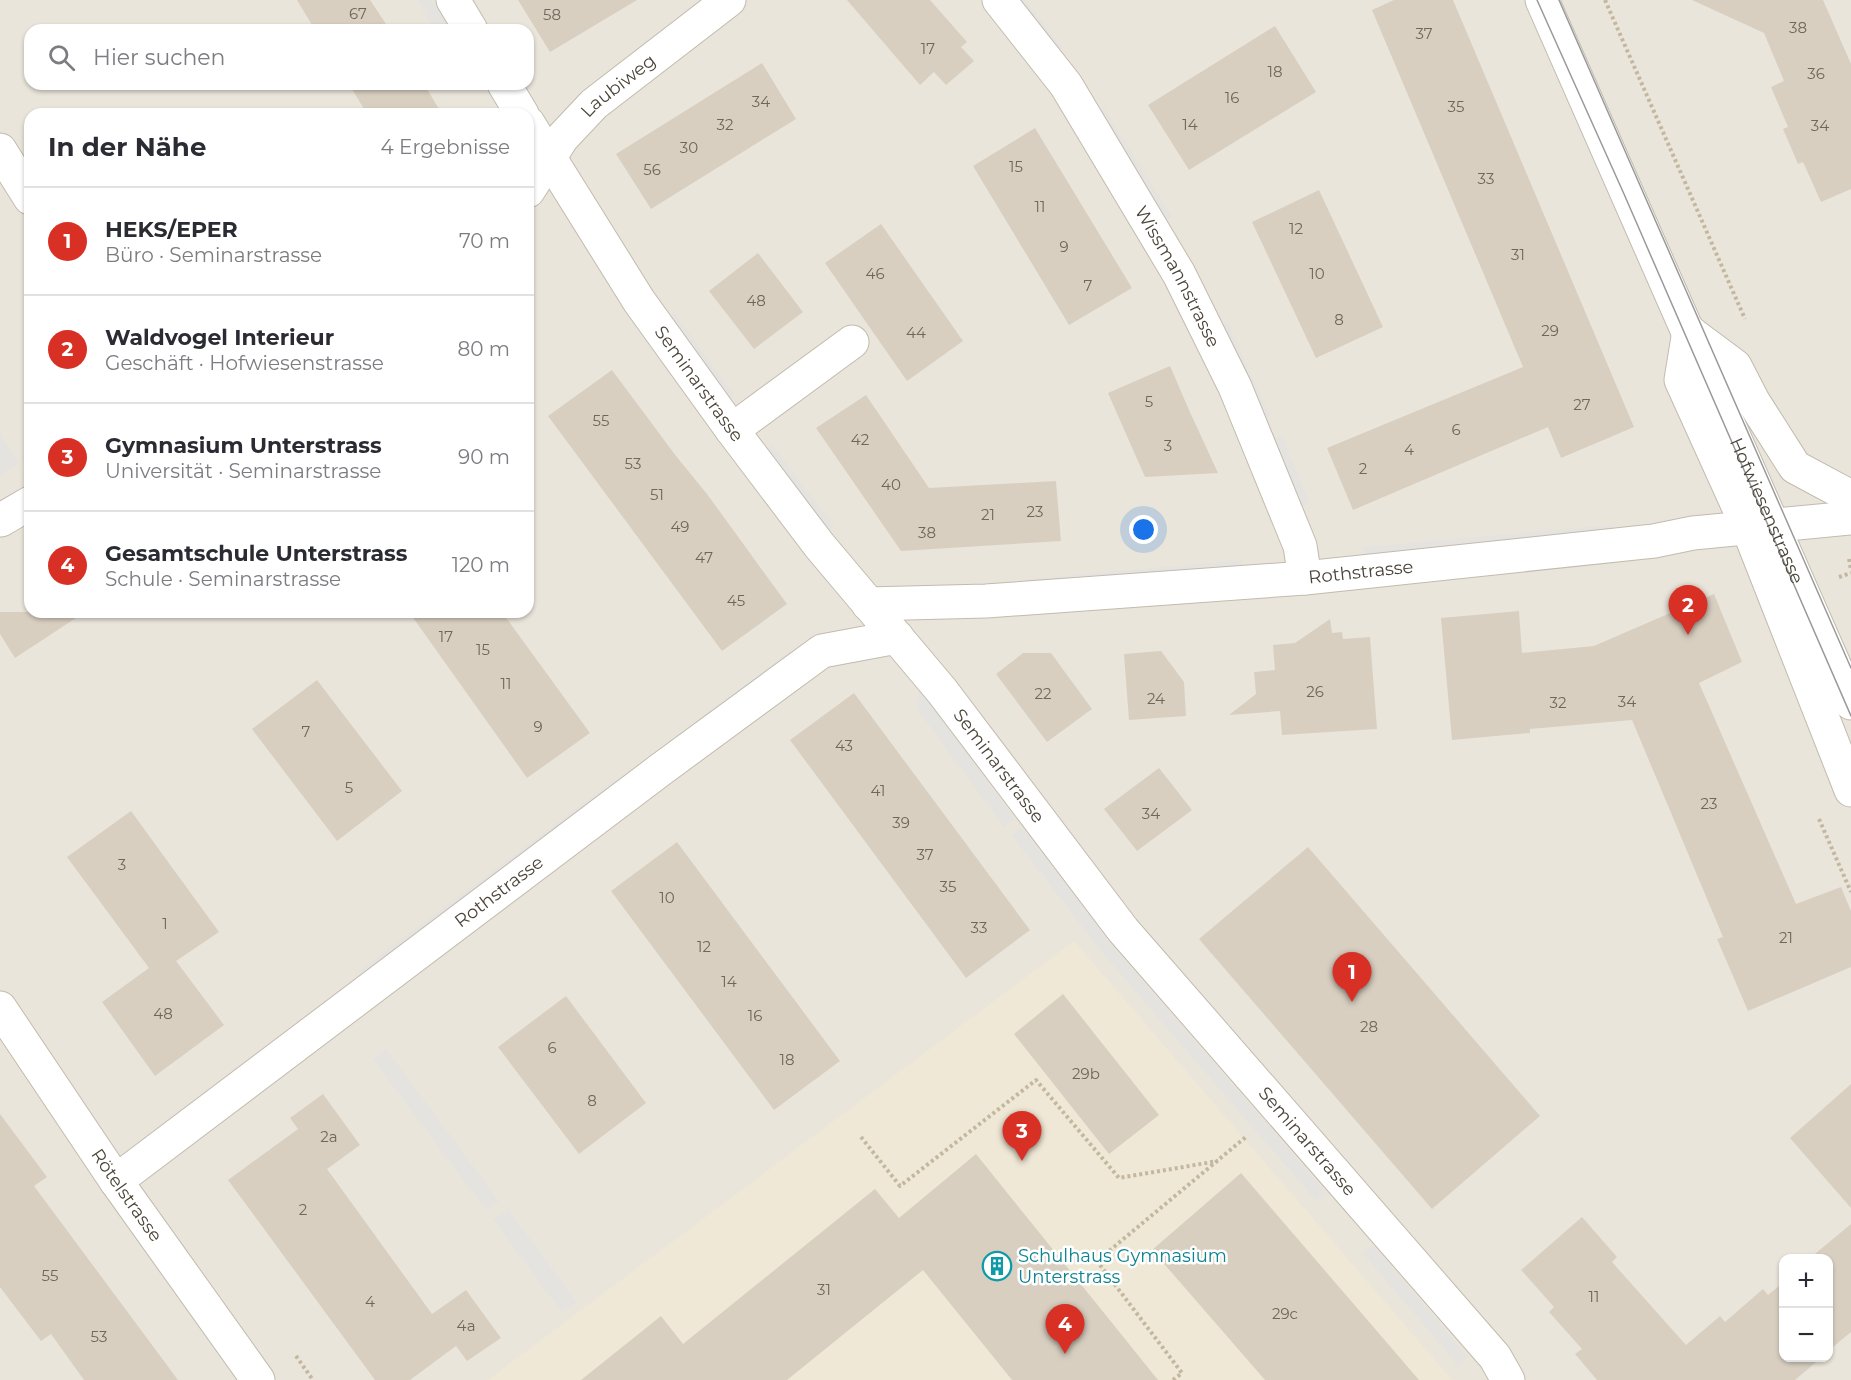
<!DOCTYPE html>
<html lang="de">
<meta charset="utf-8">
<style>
body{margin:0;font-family:Montserrat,sans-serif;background:#f2f2f3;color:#2b2b33}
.controls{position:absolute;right:18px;bottom:18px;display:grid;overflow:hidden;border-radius:12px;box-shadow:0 2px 4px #0004}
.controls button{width:54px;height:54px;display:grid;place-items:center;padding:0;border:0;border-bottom:2px solid #e1e1e2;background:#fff;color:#2b2b33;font:30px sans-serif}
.you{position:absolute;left:1144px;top:530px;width:21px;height:21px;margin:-15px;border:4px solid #fff;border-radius:50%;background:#1a73e8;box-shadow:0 0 0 9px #1a73e833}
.badge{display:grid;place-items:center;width:39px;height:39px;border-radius:50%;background:#d93025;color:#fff;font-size:20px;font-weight:700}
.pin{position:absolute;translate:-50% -50px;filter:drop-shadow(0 2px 3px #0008)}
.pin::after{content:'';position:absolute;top:32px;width:21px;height:18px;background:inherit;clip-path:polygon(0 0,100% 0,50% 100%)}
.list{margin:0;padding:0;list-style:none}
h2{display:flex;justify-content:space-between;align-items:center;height:78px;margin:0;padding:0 24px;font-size:26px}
h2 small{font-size:20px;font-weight:400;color:#7c7c81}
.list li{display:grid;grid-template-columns:39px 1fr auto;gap:18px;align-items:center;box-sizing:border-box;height:108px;padding:0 24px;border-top:2px solid #e1e1e2}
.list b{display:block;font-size:22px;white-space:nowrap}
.list p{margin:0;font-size:20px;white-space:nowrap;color:#7c7c81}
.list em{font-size:20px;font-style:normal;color:#7c7c81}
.icon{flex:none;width:33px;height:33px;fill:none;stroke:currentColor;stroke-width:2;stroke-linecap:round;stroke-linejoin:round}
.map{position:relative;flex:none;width:1851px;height:1380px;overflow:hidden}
.search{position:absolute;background:#fff;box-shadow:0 2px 4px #0004;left:24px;top:24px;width:510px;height:66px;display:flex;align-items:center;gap:15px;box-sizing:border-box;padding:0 21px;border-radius:18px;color:#7c7c81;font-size:22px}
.panel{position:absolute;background:#fff;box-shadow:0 2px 4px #0004;left:24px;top:108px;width:510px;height:510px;border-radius:18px}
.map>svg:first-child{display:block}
.residential{fill:#eae5da;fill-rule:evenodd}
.education{fill:#efe8d6}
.parking{fill:#e5e3e0}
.building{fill:#d8cfc1}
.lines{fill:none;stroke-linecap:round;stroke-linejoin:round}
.minor-casing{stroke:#c2bbae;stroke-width:35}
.path{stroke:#c4b79f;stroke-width:4;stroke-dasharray:3 3;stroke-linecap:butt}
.minor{stroke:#fff;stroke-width:33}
.tram{stroke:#9a9a9a;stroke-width:1.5}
.labels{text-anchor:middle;stroke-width:5;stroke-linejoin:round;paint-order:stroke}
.number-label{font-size:15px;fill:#6e675b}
.street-label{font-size:18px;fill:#4b4439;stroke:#fff}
.culture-label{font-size:18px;fill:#0d838f;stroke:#fff;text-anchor:start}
</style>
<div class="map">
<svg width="1851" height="1380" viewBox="0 0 1851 1380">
<rect width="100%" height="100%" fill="#f6f3ec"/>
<path class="residential" d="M0,0h1851v1380h-1851zM30,30h498v54h-498zM30,114h498v498h-498zM1784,1258h44v100h-44z"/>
<polygon class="education" points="1074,941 1452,1380 488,1380"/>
<g class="parking">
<polygon points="417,0 432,0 451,30 435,30"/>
<polygon points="1008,0 1025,0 1062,48 1050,57"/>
<polygon points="1103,107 1172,217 1160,224 1092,113"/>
<polygon points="675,314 734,396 726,401 666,320"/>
<polygon points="1227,321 1270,417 1257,422 1215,327"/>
<polygon points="0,432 19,464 0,475"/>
<polygon points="1282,436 1310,503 1297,509 1269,441"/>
<polygon points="772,444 834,526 824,533 762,451"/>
<polygon points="1612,525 1614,539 1364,561 1363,547"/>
<polygon points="1242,560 1244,573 1021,592 1020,580"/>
<polygon points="790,651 798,660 703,732 696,721"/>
<polygon points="919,689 1015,819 1004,827 917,709"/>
<polygon points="616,779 624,790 368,982 359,971"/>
<polygon points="1022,827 1116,950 1327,1193 1316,1201 1104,955 1012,836"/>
<polygon points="386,1049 499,1201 486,1210 373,1059"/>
<polygon points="508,1209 577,1302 562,1313 493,1220"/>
<polygon points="1373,1245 1468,1357 1458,1365 1363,1253"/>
</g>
<g class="building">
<polygon points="297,0 370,0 390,30 315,30"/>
<polygon points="518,0 637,0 550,52"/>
<polygon points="847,0 930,0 967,42 961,47 974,61 946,85 934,72 920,85"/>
<polygon points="1394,0 1453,0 1634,427 1561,458 1548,427 1353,510 1327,448 1523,367 1372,10"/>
<polygon points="1692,0 1823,0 1851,64 1851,189 1821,202 1803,162 1798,164 1783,129 1788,127 1771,87 1784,81 1764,33"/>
<polygon points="1275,26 1316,92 1189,170 1148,105"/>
<polygon points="762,63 796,119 651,209 616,154"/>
<polygon points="349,84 424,84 442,114 367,114"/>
<polygon points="1035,128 1132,288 1069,325 973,166"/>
<polygon points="1319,190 1383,327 1316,358 1252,222"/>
<polygon points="881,224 963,341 907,381 825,263"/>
<polygon points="758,253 803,312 754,349 709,291"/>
<polygon points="1170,366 1189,410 1218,473 1145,477 1108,393"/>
<polygon points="612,370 676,456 707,494 787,604 722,651 548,416"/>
<polygon points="866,395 929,488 1056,481 1061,541 901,551 816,428"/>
<polygon points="1714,594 1742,662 1699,683 1796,904 1841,887 1851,911 1851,967 1748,1011 1717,939 1723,937 1632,720 1530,729 1530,733 1452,740 1441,618 1519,611 1522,653 1594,646"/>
<polygon points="0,612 85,612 15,658 0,634"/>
<polygon points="409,612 502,612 590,733 527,778"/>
<polygon points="1330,619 1332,633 1342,632 1343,639 1370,637 1377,729 1282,735 1280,711 1229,715 1256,694 1254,672 1275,670 1273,645 1295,643"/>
<polygon points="1161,651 1184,682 1186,716 1129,720 1124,654"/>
<polygon points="1023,653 1051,653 1092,709 1047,742 996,674"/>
<polygon points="317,680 402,791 337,841 252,729"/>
<polygon points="854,693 1030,930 966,978 790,740"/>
<polygon points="1159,768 1192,810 1137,851 1104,809"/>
<polygon points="131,811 219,932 176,961 224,1025 155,1076 102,1002 149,968 67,857"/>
<polygon points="677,842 840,1061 774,1110 611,891"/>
<polygon points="1308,847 1540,1116 1432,1209 1199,939"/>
<polygon points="1063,994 1159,1115 1109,1154 1014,1034"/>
<polygon points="566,996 646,1103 579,1154 498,1047"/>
<polygon points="1851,1084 1851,1208 1790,1138"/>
<polygon points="323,1094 360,1145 327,1169 432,1314 466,1290 501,1338 467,1361 456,1346 410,1380 375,1380 228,1180 298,1129 290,1118"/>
<polygon points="0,1114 47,1177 34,1186 178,1380 84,1380 51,1334 41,1341 0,1287"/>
<polygon points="976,1154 1158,1380 1012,1380 923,1270 787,1380 581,1380 661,1316 683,1344 875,1189 899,1218"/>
<polygon points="1241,1173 1419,1380 1265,1380 1152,1250"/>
<polygon points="1582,1217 1617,1257 1612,1262 1686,1345 1720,1316 1725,1322 1763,1289 1768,1295 1784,1282 1784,1358 1821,1358 1795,1380 1597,1380 1575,1354 1582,1349 1549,1312 1554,1307 1521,1270"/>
<polygon points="1851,1224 1851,1332 1828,1351 1828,1258 1810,1258"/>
</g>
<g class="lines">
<g class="minor-casing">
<g id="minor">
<polyline points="453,0 471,30"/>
<path id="s1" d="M999,0l67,85 113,189 56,113 65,159 5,32"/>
<path id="s2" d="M1542,0l309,703"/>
<polyline points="504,84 522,114"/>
<path id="s3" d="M528,123l111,178 93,129 87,115 123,146 181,239 372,427 13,23"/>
<polyline points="0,150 30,198"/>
<path id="s4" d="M528,191l34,-53 32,-34 135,-104"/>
<polyline points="1689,331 1681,380 1748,528 1851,790"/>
<polyline points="1692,334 1735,366 1753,401 1795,467 1851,497"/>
<polyline points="732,430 852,342"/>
<polyline points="1,520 30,503"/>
<path id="s5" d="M868,604l118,-3 319,-23 349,-37 39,-8 158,-15"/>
<path id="s6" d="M0,1008l116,173 142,199"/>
<path id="s7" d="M116,1181l544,-411 162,-119 75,-14"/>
</g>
</g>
<g class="path">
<polyline points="1605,0 1745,319"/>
<polyline points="1849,559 1851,570"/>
<polyline points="1839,577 1851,573"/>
<polyline points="1819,819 1851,892"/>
<polyline points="861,1137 900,1186 1036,1080 1119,1178 1218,1161"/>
<polyline points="296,1356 313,1380"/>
<polyline points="1173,1380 1182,1373 1097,1261 1247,1136"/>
</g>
<use href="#minor" class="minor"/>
<g class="tram">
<polyline points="1537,0 1624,194 1851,716"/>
<polyline points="1559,0 1851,668"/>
</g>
</g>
<defs>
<g id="building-ring" transform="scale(1.5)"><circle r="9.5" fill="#fff" stroke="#0f9aa8" stroke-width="1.5"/><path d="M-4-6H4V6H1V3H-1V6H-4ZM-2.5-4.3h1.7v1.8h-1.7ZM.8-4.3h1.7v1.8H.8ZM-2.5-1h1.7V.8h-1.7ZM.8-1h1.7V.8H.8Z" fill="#0f9aa8"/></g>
</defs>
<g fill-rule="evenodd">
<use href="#building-ring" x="997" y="1266"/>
</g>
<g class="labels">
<g class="number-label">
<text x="358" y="19">67</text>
<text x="552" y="20">58</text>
<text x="1798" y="33">38</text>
<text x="1424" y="39">37</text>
<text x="928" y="54">17</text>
<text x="1275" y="77">18</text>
<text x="1816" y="79">36</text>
<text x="1232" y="103">16</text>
<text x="761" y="107">34</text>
<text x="1456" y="112">35</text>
<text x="725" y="130">32</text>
<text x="1190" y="130">14</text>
<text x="1820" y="131">34</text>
<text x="689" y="153">30</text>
<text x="1016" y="172">15</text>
<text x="652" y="175">56</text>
<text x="1486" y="184">33</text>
<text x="1040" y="212">11</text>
<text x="1296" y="234">12</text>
<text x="1064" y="252">9</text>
<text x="1518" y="260">31</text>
<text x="875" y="279">46</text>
<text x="1317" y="279">10</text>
<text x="1088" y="291">7</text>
<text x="756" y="306">48</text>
<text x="1339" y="325">8</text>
<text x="1550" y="336">29</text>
<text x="916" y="338">44</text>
<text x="1149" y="407">5</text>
<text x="1582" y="410">27</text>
<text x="601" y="426">55</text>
<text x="1456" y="435">6</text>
<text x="860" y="445">42</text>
<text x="1168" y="451">3</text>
<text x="1409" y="455">4</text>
<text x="633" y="469">53</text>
<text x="1363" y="474">2</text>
<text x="891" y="490">40</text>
<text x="657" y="500">51</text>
<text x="1035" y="517">23</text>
<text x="988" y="520">21</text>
<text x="680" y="532">49</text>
<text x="927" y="538">38</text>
<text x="704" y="563">47</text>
<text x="736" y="606">45</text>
<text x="446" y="642">17</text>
<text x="483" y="655">15</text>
<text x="506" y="689">11</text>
<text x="1315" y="697">26</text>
<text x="1043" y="699">22</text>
<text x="1156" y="704">24</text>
<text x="1627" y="707">34</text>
<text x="1558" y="708">32</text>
<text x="538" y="732">9</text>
<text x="306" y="737">7</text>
<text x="844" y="751">43</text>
<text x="349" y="793">5</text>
<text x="878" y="796">41</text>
<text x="1709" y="809">23</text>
<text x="1151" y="819">34</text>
<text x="901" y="828">39</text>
<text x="925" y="860">37</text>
<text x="122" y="870">3</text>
<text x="948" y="892">35</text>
<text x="667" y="903">10</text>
<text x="165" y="929">1</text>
<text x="979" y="933">33</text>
<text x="1786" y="943">21</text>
<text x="704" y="952">12</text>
<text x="729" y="987">14</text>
<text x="163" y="1019">48</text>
<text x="755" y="1021">16</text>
<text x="1369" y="1032">28</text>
<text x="552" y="1053">6</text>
<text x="787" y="1065">18</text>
<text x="1086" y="1079">29b</text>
<text x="592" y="1106">8</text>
<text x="329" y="1142">2a</text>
<text x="303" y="1215">2</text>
<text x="50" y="1281">55</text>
<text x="824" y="1295">31</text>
<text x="1594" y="1302">11</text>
<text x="370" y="1307">4</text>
<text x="1285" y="1319">29c</text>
<text x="466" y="1331">4a</text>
<text x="99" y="1342">53</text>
</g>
<g class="street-label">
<text dy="6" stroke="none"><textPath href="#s4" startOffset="140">Laubiweg</textPath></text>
<text dy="6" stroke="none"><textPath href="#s1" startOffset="330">Wissmannstrasse</textPath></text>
<text dy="6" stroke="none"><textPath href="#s3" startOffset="312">Seminarstrasse</textPath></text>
<text dy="6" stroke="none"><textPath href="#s2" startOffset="558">Hofwiesenstrasse</textPath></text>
<text dy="6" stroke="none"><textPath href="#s5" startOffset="494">Rothstrasse</textPath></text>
<text dy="6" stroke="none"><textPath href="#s3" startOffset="798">Seminarstrasse</textPath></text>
<text dy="6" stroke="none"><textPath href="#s7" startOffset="480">Rothstrasse</textPath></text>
<text dy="6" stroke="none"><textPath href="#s3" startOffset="1284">Seminarstrasse</textPath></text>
<text dy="6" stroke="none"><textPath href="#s6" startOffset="226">Rötelstrasse</textPath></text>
</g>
<g class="culture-label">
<text x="1018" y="1262">Schulhaus Gymnasium<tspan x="1018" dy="21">Unterstrass</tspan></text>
</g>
</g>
</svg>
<div class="controls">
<button>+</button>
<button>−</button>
</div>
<div class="you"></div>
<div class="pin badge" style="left:1352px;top:1002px">1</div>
<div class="pin badge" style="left:1688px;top:635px">2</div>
<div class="pin badge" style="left:1022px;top:1161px">3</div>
<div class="pin badge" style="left:1065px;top:1354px">4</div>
<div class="search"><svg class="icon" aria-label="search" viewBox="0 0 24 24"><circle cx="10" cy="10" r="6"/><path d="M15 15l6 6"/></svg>Hier suchen</div>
<section class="panel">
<h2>In der Nähe<small>4 Ergebnisse</small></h2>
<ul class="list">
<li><span class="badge">1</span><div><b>HEKS/EPER</b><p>Büro · Seminarstrasse</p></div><em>70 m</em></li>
<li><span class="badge">2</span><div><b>Waldvogel Interieur</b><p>Geschäft · Hofwiesenstrasse</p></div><em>80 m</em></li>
<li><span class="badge">3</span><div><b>Gymnasium Unterstrass</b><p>Universität · Seminarstrasse</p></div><em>90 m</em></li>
<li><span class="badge">4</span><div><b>Gesamtschule Unterstrass</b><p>Schule · Seminarstrasse</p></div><em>120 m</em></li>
</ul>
</section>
</div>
